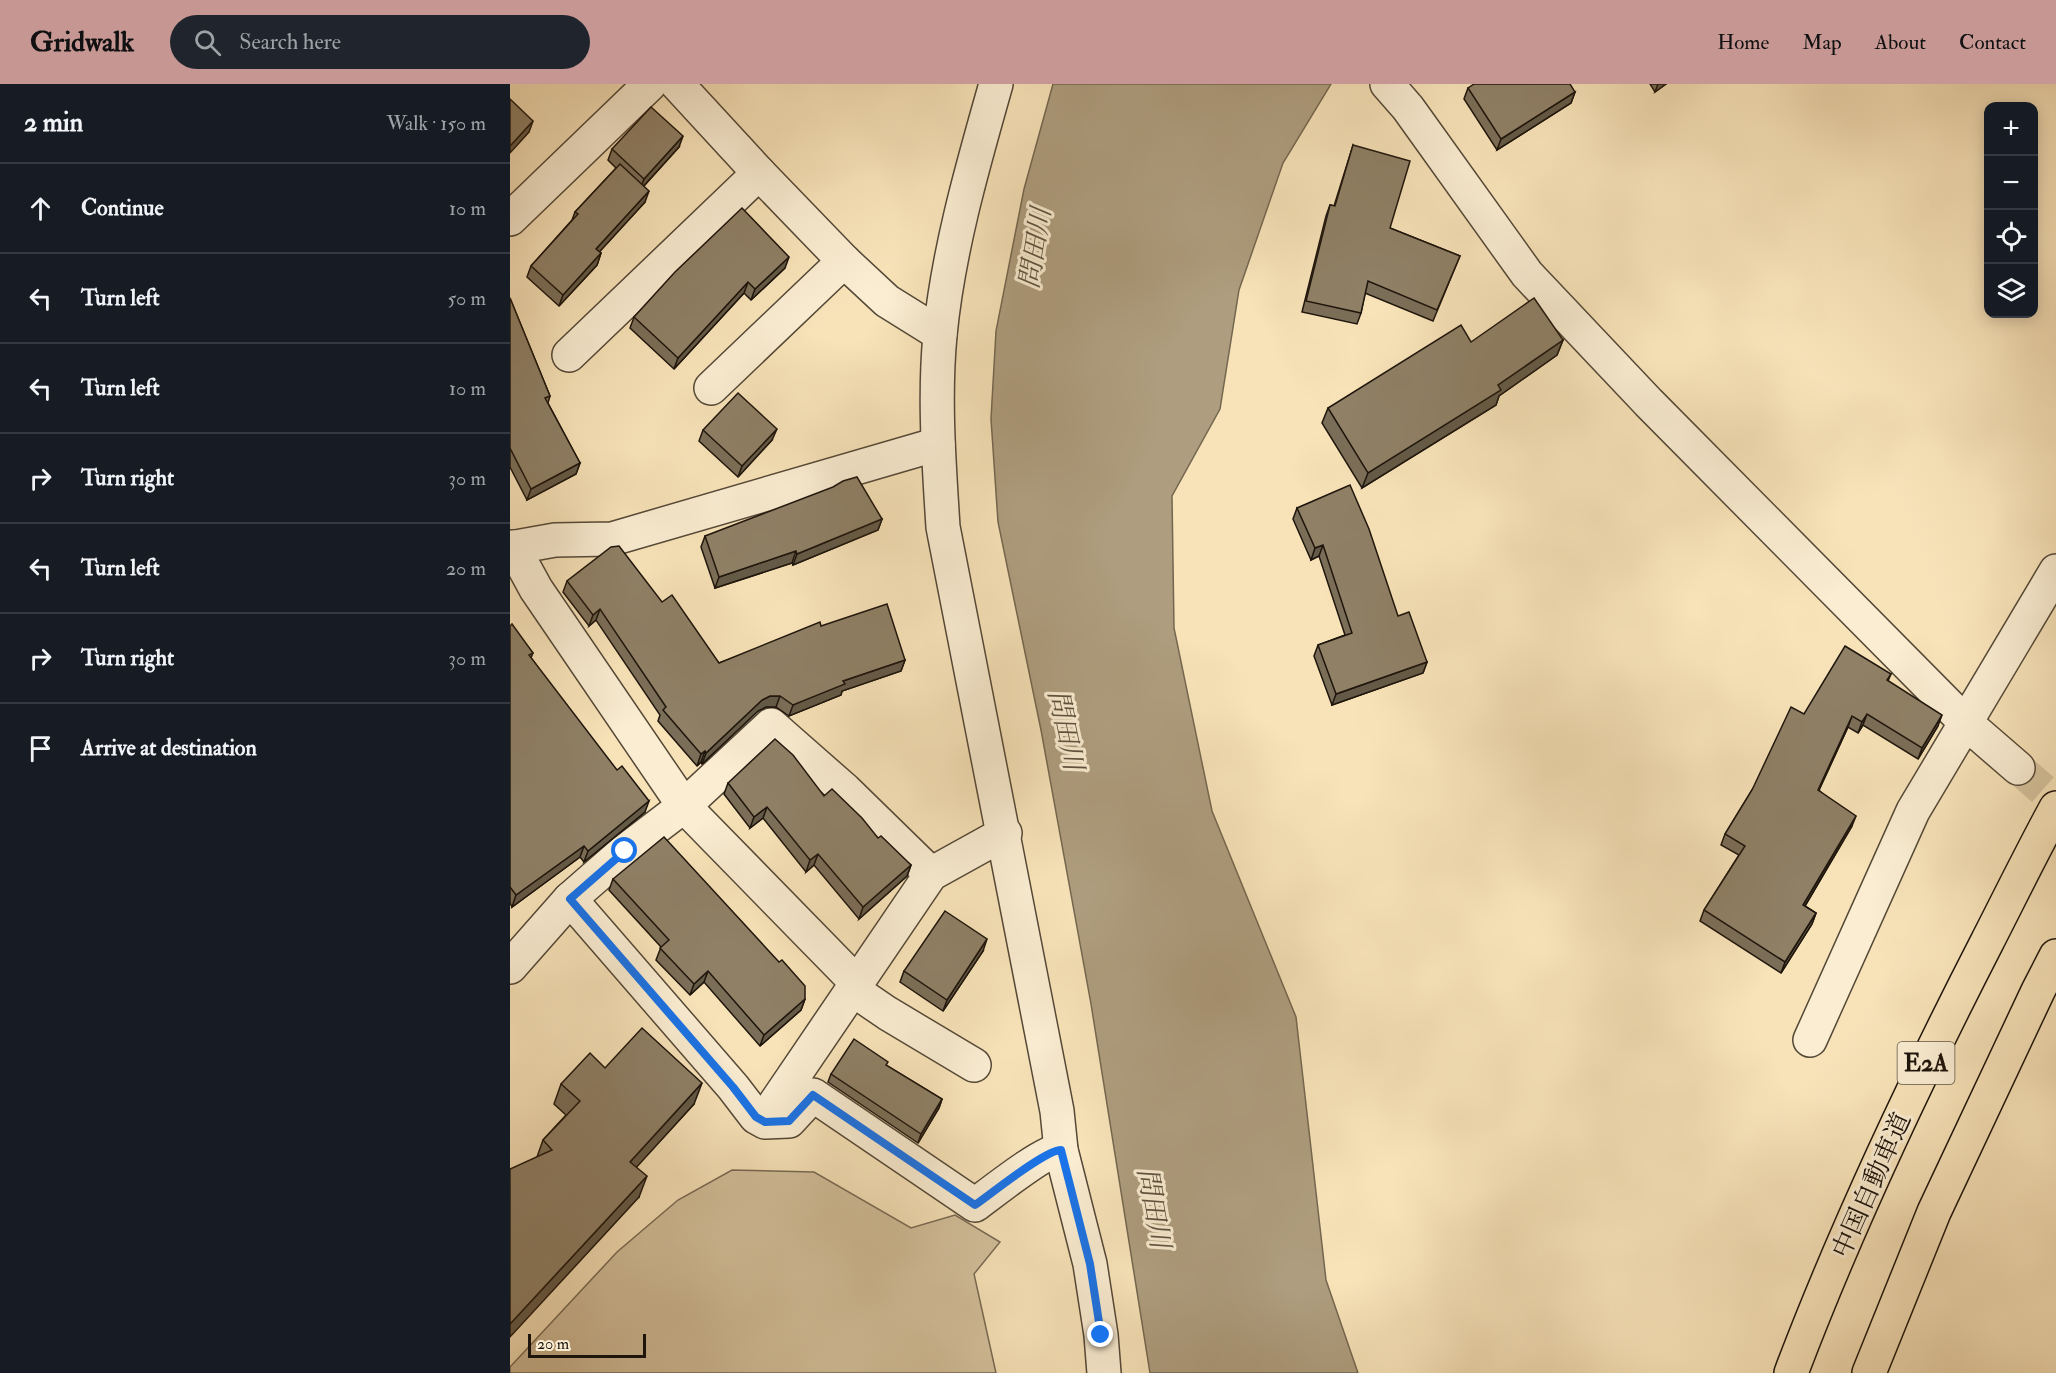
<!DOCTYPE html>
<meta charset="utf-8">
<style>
body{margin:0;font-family:"IM FELL Double Pica","Noto Serif JP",serif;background:#20242c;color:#f1f3f6}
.controls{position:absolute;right:18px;top:18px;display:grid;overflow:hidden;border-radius:12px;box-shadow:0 3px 15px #0003}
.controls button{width:54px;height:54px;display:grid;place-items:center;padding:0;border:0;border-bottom:2px solid #363941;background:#171b24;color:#f1f3f6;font:30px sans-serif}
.scale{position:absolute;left:18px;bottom:15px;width:118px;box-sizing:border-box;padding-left:6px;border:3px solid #1e150c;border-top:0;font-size:16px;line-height:21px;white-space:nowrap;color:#1e150c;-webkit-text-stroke:4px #faedd2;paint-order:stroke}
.stop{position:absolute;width:18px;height:18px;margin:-14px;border:4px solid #1a73e8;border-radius:50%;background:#fff}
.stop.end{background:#1a73e8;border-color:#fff;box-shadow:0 2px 6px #0008}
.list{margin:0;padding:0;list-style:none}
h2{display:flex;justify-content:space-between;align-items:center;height:78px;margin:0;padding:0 24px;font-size:26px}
h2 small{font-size:20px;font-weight:400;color:#9ea1a6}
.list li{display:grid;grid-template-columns:39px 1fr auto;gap:18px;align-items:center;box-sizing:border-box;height:90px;padding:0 24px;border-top:2px solid #363941}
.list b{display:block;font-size:22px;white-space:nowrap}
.list em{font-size:20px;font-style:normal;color:#9ea1a6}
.icon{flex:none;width:33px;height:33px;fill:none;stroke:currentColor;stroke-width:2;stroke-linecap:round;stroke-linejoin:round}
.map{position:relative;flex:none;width:1546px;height:1289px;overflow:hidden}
header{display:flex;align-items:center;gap:36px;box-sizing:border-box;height:84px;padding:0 30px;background:#c59692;color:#111}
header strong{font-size:28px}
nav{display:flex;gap:33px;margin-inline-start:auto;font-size:21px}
.search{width:420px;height:54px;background:#20242c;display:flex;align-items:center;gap:15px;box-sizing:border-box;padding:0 21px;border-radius:33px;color:#9ea1a6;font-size:22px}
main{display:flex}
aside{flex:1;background:#171b24}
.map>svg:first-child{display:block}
.green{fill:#d3c09c;stroke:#786a54;stroke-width:1.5}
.water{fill:#ae9d7e;stroke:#746750;stroke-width:1.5}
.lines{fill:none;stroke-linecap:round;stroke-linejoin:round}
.minor-tunnel{stroke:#d7c49f;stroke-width:33;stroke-dasharray:33 16;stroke-linecap:butt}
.minor-casing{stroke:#544837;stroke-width:36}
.motorway-casing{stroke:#1e150c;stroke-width:36}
.minor{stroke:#faedd2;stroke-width:33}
.motorway{stroke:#f8e3b9;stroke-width:33}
.wall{fill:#7b6e58;stroke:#1e150c;stroke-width:1.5}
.shaded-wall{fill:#645a47;stroke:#1e150c;stroke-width:1.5}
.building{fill:#8f8066;stroke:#1e150c;stroke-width:1.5}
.route{stroke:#1a73e8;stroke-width:8}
.labels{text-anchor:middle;stroke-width:6;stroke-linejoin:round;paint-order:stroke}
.shield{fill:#faedd2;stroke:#605647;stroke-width:1.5}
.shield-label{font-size:24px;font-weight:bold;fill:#1e150c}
.street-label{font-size:26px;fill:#1e150c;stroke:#faedd2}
.water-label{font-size:27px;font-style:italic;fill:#5f523f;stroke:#faedd2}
</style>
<header>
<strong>Gridwalk</strong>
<div class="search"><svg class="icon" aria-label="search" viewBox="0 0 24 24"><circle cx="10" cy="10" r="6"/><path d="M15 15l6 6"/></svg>Search here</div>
<nav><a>Home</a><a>Map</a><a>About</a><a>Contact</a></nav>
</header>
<main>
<aside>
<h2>2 min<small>Walk · 150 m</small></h2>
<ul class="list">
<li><svg class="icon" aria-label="ahead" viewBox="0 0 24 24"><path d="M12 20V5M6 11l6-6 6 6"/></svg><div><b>Continue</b></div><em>10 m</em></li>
<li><svg class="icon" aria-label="left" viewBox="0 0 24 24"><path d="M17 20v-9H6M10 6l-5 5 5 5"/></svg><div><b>Turn left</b></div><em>50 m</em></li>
<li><svg class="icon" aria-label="left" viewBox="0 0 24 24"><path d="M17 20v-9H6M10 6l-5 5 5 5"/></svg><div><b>Turn left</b></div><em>10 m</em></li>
<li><svg class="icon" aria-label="right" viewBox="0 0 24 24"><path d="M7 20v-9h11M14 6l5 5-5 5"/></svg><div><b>Turn right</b></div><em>30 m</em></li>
<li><svg class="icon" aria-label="left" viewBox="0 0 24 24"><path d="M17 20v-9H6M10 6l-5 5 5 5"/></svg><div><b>Turn left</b></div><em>20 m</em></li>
<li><svg class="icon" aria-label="right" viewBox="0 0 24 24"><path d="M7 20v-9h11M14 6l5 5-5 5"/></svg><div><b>Turn right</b></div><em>30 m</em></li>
<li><svg class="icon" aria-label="arrive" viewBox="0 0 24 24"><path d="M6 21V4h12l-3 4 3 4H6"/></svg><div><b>Arrive at destination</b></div></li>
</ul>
</aside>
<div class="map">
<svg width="1546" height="1289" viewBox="0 0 1546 1289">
<rect width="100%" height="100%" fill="#f8e3b9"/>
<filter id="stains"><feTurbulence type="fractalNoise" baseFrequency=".00333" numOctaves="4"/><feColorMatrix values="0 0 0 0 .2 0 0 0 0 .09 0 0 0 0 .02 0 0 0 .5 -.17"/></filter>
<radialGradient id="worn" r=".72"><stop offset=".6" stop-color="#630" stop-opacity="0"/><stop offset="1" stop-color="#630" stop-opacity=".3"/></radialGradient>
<polygon class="green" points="222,1086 304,1088 401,1144 445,1131 490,1158 464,1190 486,1289 0,1289 0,1283 107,1168 168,1116"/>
<polygon class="water" points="543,0 821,0 773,79 729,206 710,325 662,412 664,544 702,727 786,933 816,1196 848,1289 640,1289 581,920 531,646 488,438 481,335 486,247 514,105"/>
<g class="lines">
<polyline class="minor-tunnel" points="1508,684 1546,717"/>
<g class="minor-casing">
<g id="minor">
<polyline points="167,0 249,89 334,177 377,217 430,250"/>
<path d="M486,0c-23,81 -48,167 -56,251 -6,64 -1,128 3,192l114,584 4,39 29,114 11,71 3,38"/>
<polyline points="877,0 898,24 1017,190 1139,319 1456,639 1508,684"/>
<polyline points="0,135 140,0"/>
<polyline points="59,271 249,89"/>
<polyline points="201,304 334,177"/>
<polyline points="3,463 26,505 174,722 347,899"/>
<polyline points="0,464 45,456 102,455 428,360"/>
<path d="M60,815l163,188 23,30 9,5 24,-1 24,-26 162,110c15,-11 70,-55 86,-55"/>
<polyline points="0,883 60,815 115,767 174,722 261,641 335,706 421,790"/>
<polyline points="342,905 377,929 464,981"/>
<polyline points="1300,956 1403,727 1546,487"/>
<polyline points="264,1021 421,790 495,749"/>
</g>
</g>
<g class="motorway-casing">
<g id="motorway">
<path d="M1281,1289c56,-148 124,-291 196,-431 23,-45 45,-90 69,-134"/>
<polyline points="1359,1289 1424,1128 1528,907 1546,872"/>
</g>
</g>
<use href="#minor" class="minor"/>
<use href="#motorway" class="motorway"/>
</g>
<g class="wall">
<polygon points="1140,0 1156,0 1145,8"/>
<polygon points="958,4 1065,8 1061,19 987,66 954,15"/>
<polygon points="843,61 880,144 950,172 923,237 855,209 851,229 847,240 792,228 816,132 820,121 824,122"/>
<polygon points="169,63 134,102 135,118 89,168 91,169 87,181 49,222 17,193 21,182 62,136 65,128 106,84 98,76 102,65"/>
<polygon points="275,184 241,216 234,209 164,285 120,244 124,233"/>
<polygon points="0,214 40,312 38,319 70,379 66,390 17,416 0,383"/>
<polygon points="1053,256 1047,271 989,312 986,321 852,404 812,339 818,324 961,258"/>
<polygon points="193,346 262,356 228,393 189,357"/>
<polygon points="787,424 888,532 917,578 913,589 822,621 804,572 808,561 835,551 809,472 801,476 783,435"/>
<polygon points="372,435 368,446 283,481 282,479 205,504 191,463 195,452"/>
<polygon points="57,497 152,518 209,579 311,542 395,576 391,587 332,607 331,611 279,632 266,623 256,623 248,627 192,680 191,678 187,682 148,637 150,631 86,536 79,542 53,508"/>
<polygon points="0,542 23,569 21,574 135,728 74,778 70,773 2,823 0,819"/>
<polygon points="1381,590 1378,597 1428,642 1408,675 1353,641 1348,649 1338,643 1309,706 1342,742 1295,822 1306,829 1302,840 1271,889 1190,837 1194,826 1229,771 1211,761 1215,750 1242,706 1294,630"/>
<polygon points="218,699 314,712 368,754 401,781 397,792 349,835 304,781 296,788 253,734 240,744 214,710"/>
<polygon points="103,795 295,915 291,926 250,962 194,898 180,911 146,876 151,863 99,806"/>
<polygon points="473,867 433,927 390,898 394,887"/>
<polygon points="377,982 432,1015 429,1024 408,1059 318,998 321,990"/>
<polygon points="95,984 184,1020 126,1083 129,1113 27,1073 33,1056 56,1031 44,1020 51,1000"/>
</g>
<g class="shaded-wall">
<polygon points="1148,0 1156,0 1145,8"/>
<polygon points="1065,8 1061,19 987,66 991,55"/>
<polygon points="23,37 19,48 0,69 0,62"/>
<polygon points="173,52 169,63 130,106 134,95"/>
<polygon points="139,107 135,118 82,176 86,165"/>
<polygon points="91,169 87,181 49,222 53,211"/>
<polygon points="279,173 275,184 241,216 245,205"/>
<polygon points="238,198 234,209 164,285 168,274"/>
<polygon points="1053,256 1047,271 989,312 986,321 852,404 858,389 988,301"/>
<polygon points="267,345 262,356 228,393 232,382"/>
<polygon points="70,379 66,390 17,416 21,405"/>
<polygon points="372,435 368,446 283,481 287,470"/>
<polygon points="813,461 809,472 801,476 805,464"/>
<polygon points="286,467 282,479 205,504 209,493"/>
<polygon points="90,525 86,536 79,542 83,531"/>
<polygon points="395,576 391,587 332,607 331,611 279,632 283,621 333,597"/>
<polygon points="917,578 913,589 822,621 826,610"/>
<polygon points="260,612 270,612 266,623 256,623 248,627 192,680 196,669 252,616"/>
<polygon points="1357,630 1353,641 1348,649 1352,638"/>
<polygon points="1432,631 1428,642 1408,675 1412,664"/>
<polygon points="1342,632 1338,643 1304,717 1308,706"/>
<polygon points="195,667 191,678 187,682 191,670"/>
<polygon points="139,717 135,728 74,778 78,767"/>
<polygon points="257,723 253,734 240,744 244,733"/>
<polygon points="1346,732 1342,742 1289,832 1293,821"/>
<polygon points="74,762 70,773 2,823 6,811"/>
<polygon points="308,770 304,781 296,788 300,776"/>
<polygon points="401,781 397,792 349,835 353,823"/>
<polygon points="1306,829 1302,840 1271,889 1275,878"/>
<polygon points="477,855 473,867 433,927 437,916"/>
<polygon points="198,887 194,898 180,911 184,900"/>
<polygon points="295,915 291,926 250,962 254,951"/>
<polygon points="192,999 184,1020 113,1098 120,1078"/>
<polygon points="432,1015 429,1024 408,1059 411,1050"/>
<polygon points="137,1092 129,1113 0,1253 0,1240"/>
</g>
<g class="building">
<polygon points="964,0 1060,0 1065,8 991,55 958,4"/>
<polygon points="0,15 23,37 0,62"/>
<polygon points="141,23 173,52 134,95 102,65"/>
<polygon points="843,61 900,77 880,144 950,172 927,226 858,197 851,229 796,217 820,121 825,122"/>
<polygon points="110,80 139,107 86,165 91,169 53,211 21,182 68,130 65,128"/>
<polygon points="232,124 279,173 245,205 238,198 168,274 124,233 165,188"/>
<polygon points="0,214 40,312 35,314 70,379 21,405 0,364"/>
<polygon points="1024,214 1053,256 988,301 991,306 858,389 818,324 951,241 961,258"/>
<polygon points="228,309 267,345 232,382 193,346"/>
<polygon points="347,393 372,435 287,470 286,467 209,493 195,452 323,403 333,397"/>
<polygon points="840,401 859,445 888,532 899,528 917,578 826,610 808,561 842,549 813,461 805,464 787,424"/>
<polygon points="109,462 152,518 162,511 209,579 310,538 311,542 377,520 395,576 333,597 335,600 283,621 270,612 260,612 252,616 196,669 195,667 191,670 153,626 156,623 90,525 83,531 57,497 101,463"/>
<polygon points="2,540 23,569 19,571 107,686 112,682 139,717 78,767 74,762 6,811 0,803 0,542"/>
<polygon points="1335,562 1381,590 1377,596 1432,631 1412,664 1357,630 1352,638 1342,632 1308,706 1346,732 1293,821 1306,829 1275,878 1194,826 1235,762 1215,750 1242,706 1281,623 1294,630"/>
<polygon points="265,655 283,671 314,712 322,705 352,734 368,754 371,752 401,781 353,823 308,770 300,776 257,723 244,733 218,699"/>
<polygon points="154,753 269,878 272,876 295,902 295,915 254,951 198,887 184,900 150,864 159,856 103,795"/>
<polygon points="435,827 477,855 437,916 394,887"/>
<polygon points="132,944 192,999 120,1078 137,1092 0,1240 0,1085 42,1066 33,1056 70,1017 51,1000 80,969 95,984"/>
<polygon points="344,955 378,978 376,981 432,1015 411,1050 321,990"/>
</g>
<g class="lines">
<path class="route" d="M115,767l-55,48 163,188 23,30 9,5 24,-1 24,-26 162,110c16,-11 70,-55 86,-55l29,114 11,71"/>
</g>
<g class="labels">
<rect class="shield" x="1387.5" y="958" width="57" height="42" rx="4.5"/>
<g class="shield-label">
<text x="1416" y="987">E2A</text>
</g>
<g class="street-label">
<text transform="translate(1361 1101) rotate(-66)" y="9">中国自動車道</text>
</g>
<g class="water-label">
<text transform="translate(525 164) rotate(-81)" y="9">問田川</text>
<text transform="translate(556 646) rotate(78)" y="9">問田川</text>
<text transform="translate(644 1124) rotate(80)" y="9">問田川</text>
</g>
</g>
<rect width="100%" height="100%" filter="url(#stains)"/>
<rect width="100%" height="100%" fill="url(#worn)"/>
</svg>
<div class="controls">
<button>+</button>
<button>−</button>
<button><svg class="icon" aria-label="locate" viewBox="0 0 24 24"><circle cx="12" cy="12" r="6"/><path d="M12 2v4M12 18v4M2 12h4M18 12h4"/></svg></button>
<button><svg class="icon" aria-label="layers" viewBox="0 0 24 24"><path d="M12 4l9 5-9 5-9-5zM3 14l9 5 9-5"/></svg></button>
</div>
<div class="scale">20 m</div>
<div class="stop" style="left:115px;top:767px"></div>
<div class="stop end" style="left:591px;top:1251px"></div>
</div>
</main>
